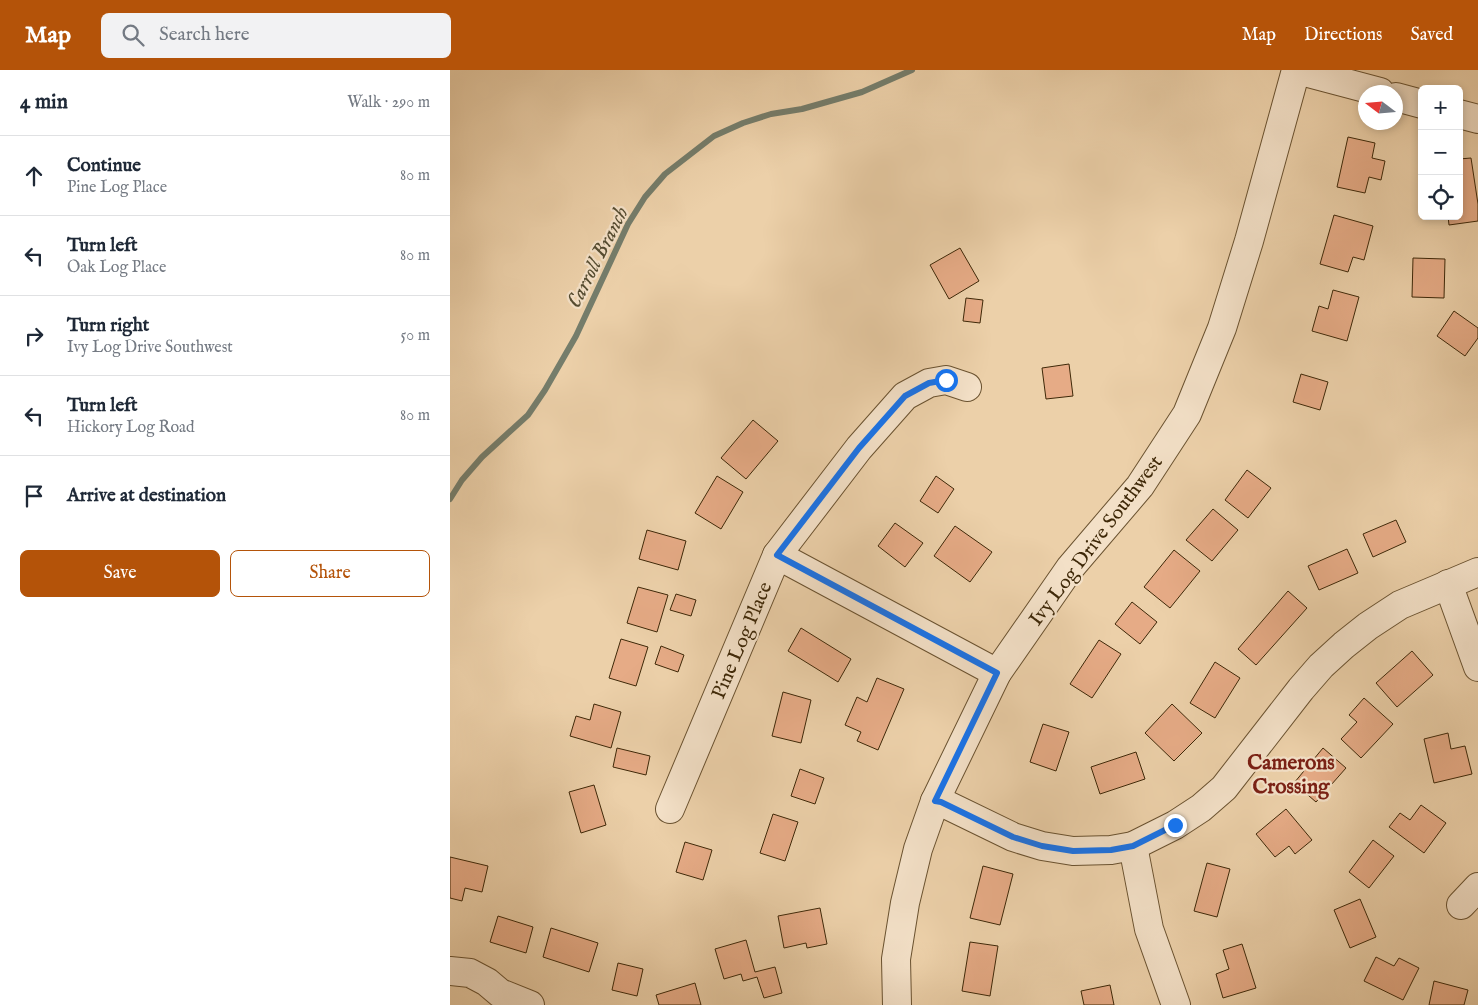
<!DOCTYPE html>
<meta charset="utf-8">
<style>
body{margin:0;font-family:"IM FELL English",serif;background:#f2f2f3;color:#1f2937}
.controls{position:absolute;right:15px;top:15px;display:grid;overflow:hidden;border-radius:8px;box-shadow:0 2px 8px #0003}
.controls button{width:45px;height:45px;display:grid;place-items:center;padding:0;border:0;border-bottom:1px solid #e0e1e3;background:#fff;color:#1f2937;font:25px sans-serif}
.compass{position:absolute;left:908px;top:15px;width:45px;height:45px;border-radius:50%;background:#fff;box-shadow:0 2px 8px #0003;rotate:286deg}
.stop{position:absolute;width:15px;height:15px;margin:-11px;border:4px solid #1a73e8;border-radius:50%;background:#fff}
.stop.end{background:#1a73e8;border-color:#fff;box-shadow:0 1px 5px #0008}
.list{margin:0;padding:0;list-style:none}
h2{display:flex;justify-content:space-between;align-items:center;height:65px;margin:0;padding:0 20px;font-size:21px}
h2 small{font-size:16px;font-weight:400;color:#747a83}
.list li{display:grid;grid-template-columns:32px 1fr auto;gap:15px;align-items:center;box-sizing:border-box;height:80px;padding:0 20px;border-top:1px solid #e0e1e3}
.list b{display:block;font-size:19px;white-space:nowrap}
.list p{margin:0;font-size:16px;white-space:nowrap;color:#747a83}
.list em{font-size:16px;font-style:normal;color:#747a83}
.actions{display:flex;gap:10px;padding:15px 20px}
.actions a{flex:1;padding:11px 0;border:1px solid #b45309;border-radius:8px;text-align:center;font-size:18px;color:#b45309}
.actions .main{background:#b45309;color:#fff}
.icon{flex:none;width:28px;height:28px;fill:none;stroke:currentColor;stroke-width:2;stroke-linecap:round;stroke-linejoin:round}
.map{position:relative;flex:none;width:1028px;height:935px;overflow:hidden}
header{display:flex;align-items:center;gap:30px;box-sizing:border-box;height:70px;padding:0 25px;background:#b45309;color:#fff}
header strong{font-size:24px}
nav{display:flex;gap:28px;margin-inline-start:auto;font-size:18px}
.search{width:350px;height:45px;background:#f2f2f3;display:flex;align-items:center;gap:12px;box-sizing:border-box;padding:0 18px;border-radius:8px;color:#747a83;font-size:19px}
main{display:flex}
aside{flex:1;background:#fff}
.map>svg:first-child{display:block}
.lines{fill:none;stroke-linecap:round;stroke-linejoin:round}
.stream{stroke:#757d6b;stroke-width:6}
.building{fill:#e6ab86;stroke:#3e2808}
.minor-casing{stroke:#6a5230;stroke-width:30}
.minor{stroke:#f3e0c7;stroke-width:28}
.route{stroke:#1a73e8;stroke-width:6}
.labels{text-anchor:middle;stroke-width:4.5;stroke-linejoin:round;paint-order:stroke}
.street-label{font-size:20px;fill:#3e2808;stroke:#f3e0c7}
.water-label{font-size:21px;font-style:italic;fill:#554c31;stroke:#f3e0c7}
.neighbourhood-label{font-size:21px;font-weight:bold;fill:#7a1f14;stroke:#f3e0c7}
</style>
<header>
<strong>Map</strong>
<div class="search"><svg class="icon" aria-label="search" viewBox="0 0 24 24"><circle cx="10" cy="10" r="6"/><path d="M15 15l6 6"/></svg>Search here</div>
<nav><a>Map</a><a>Directions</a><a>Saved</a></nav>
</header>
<main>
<aside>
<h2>4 min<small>Walk · 290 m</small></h2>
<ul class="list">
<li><svg class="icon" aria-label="ahead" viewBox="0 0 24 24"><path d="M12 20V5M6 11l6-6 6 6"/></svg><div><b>Continue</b><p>Pine Log Place</p></div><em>80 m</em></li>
<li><svg class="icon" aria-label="left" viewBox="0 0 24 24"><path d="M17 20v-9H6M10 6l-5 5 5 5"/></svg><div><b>Turn left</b><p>Oak Log Place</p></div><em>80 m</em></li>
<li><svg class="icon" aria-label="right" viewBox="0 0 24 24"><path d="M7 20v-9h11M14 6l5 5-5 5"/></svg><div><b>Turn right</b><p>Ivy Log Drive Southwest</p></div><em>50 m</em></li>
<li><svg class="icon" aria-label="left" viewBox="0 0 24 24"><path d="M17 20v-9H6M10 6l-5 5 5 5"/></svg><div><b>Turn left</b><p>Hickory Log Road</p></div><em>80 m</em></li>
<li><svg class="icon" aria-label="arrive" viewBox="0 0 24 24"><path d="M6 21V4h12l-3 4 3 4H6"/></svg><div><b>Arrive at destination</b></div></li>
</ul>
<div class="actions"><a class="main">Save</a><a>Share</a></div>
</aside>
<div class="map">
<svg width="1028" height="935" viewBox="0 0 1028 935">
<rect width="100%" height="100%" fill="#ecd0a9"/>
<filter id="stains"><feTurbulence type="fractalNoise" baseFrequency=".004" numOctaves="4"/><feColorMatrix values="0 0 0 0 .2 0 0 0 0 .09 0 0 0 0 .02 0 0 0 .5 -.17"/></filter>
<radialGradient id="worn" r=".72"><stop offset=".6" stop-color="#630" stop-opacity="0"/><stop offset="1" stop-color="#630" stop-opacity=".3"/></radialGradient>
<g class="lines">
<polyline class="stream" points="0,429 12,410 32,387 78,345 95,320 126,266 178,154 195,127 215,104 264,66 293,53 321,44 352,39 412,22 462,0"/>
</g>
<g class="building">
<polygon points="898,67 925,73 922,88 935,91 931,110 919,107 915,123 887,117"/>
<polygon points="1021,88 1028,134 1028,151 999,155 998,146 1009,146 1009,89"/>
<polygon points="884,145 923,156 914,190 903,187 898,202 870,194"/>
<polygon points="510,178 529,211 499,229 480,195"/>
<polygon points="963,188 995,189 994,228 962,227"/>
<polygon points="883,220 909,227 897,271 862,261 869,236 878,239"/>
<polygon points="516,228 533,230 530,253 513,251"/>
<polygon points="1004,241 1028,258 1028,268 1015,286 987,266"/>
<polygon points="619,294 623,326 596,329 592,298"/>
<polygon points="851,304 878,312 870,340 843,332"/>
<polygon points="303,350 328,371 296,409 271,388"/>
<polygon points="797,400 821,418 798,448 775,430"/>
<polygon points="267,406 293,422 271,459 245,443"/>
<polygon points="486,406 504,419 488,443 470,431"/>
<polygon points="763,439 788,460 762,491 736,470"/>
<polygon points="946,450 956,472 923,487 913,464"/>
<polygon points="445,453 473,473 455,497 428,476"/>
<polygon points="505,456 542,482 520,512 484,486"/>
<polygon points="197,460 236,471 228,500 189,489"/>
<polygon points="897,479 908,503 869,520 858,496"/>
<polygon points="724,480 750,501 720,538 694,517"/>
<polygon points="188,517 218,525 207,562 177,553"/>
<polygon points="838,521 857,538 806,595 788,579"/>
<polygon points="226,524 246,530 241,546 220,540"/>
<polygon points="682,532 707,552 690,574 665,554"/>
<polygon points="351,558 401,589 388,612 338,581"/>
<polygon points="171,569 198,577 186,616 159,608"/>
<polygon points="649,570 671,584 642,628 620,614"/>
<polygon points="211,576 234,585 228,602 205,594"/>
<polygon points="962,581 983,605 947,637 926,613"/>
<polygon points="765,592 790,608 765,648 740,633"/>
<polygon points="427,608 454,619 428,680 407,671 411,662 395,655 407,627 417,632"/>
<polygon points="333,622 361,630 351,673 322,666"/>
<polygon points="914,628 943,654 911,688 891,669 907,652 899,645"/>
<polygon points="144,634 171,642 161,678 120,666 126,646 140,650"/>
<polygon points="722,634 752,663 724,691 695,663"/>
<polygon points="593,654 619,662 606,701 580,692"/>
<polygon points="998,663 1001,679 1015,676 1022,704 984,713 974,669"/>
<polygon points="167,678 200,686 196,705 163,697"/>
<polygon points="873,678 896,698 866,732 844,713"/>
<polygon points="686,682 695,709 650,724 641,697"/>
<polygon points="350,699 374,708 365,734 341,726"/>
<polygon points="144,715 156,755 131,763 119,722"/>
<polygon points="971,735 996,753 974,783 939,757 950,743 960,750"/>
<polygon points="836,739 862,770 845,784 839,776 825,787 806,764"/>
<polygon points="323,744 348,752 335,791 310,783"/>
<polygon points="923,770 944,786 919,818 899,802"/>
<polygon points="235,772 262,780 253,810 226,802"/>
<polygon points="0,787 38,796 32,822 15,818 12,831 0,828"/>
<polygon points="757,793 780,799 767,847 744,841"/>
<polygon points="533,796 563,804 550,855 520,848"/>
<polygon points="910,829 926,867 900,878 884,840"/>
<polygon points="370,838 377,874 357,878 356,873 334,878 328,846"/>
<polygon points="48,846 83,857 76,883 40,872"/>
<polygon points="101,858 148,873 139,902 93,887"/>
<polygon points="296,870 305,902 325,897 332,923 314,928 307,907 293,911 291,904 274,909 265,879"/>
<polygon points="520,872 548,876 540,926 512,921"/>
<polygon points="792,874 806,918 773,928 766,904 779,899 773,880"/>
<polygon points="926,887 944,896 949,888 969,898 953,930 914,911"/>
<polygon points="168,893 193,899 187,926 162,920"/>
<polygon points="984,911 1018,920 1014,935 979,935"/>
<polygon points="245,913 251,935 209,935 206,925"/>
<polygon points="660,915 664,935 634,935 631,921"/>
</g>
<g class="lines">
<g class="minor-casing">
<g id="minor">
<polyline points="847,0 930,22"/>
<polyline points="946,27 972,34"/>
<polyline points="1009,44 1028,49"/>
<polyline points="327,485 547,603"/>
<polyline points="998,514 1028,597"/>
<polyline points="485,731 491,732 563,767 592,776 623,781 661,780 683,776 725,755 751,738 774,718 851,619 871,596 894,575 918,556 950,535 1028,502"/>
<polyline points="220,739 327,485 409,378 455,326 479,313 496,310 517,317"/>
<polyline points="683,776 699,859 726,935"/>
<polyline points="1011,835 1028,817"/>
<polyline points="0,901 20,903 37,912 50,923 80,935"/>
<polyline points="447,935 446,889 455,833 468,779 485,731 547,603 620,498 690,416 737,344 772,258 799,171 846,0"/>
</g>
</g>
<use href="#minor" class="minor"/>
</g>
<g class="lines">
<polyline class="route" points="496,310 479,313 455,326 409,378 327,485 547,603 485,731 491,732 563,767 592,776 623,781 661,780 683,776 725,755"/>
</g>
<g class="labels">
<g class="street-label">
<text transform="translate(645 470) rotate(-53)" y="7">Ivy Log Drive Southwest</text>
<text transform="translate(291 570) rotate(-67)" y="7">Pine Log Place</text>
</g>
<g class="water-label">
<text transform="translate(147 187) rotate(-63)" y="7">Carroll Branch</text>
</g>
<g class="neighbourhood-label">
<text x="841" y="699">Camerons<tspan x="841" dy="24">Crossing</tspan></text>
</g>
</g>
<rect width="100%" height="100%" filter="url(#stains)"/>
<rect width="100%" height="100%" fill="url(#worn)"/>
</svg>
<div class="controls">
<button>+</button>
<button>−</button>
<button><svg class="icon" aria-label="locate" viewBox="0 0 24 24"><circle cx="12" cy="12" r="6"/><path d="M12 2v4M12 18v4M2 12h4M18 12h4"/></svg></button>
</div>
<svg class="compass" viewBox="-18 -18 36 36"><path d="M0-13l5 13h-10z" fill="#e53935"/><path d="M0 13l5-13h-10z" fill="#747a83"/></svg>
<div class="stop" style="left:496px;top:310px"></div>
<div class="stop end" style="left:725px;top:755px"></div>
</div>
</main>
